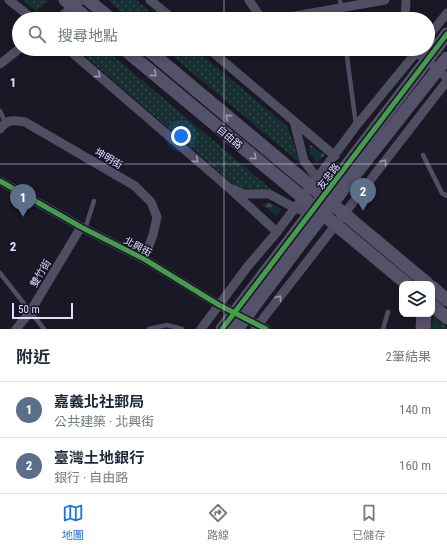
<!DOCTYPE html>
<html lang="zh-TW">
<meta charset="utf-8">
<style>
body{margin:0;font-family:"Roboto Condensed","Noto Sans TC",sans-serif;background:#f2f2f3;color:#1f2937}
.controls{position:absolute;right:12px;bottom:12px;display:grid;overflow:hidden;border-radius:8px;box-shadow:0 2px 6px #0003}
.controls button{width:36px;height:36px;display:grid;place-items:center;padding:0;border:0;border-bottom:1px solid #e0e1e3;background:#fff;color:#1f2937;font:20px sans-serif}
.scale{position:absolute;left:12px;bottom:10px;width:61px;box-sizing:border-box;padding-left:4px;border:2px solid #e2ddfd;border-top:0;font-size:11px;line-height:14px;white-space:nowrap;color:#e2ddfd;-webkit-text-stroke:3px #171329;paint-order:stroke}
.you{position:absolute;left:181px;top:136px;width:14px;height:14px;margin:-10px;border:3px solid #fff;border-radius:50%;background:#1a73e8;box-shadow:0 0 0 6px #1a73e833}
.badge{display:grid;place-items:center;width:26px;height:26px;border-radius:50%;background:#1a73e8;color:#fff;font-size:13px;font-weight:700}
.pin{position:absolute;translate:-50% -33px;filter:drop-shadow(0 1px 2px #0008)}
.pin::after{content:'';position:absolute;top:21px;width:14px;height:12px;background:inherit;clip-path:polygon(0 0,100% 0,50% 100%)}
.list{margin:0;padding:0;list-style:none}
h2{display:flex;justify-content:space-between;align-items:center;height:52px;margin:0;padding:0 16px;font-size:17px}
h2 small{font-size:13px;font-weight:400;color:#747a83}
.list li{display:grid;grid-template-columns:26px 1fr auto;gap:12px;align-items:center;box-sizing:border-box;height:56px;padding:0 16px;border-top:1px solid #e0e1e3}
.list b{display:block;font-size:15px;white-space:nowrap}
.list p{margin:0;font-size:13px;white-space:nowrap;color:#747a83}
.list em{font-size:13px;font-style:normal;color:#747a83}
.icon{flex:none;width:22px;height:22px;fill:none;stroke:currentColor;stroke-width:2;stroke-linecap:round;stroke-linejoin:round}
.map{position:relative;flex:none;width:447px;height:329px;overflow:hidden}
.search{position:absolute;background:#fff;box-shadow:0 2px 6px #0003;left:12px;right:12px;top:12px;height:44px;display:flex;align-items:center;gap:10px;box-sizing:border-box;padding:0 14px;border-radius:22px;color:#747a83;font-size:15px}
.sheet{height:164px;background:#fff}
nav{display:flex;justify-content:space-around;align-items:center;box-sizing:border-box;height:56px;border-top:1px solid #e0e1e3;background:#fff;font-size:11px;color:#747a83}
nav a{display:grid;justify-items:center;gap:2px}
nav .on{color:#1a73e8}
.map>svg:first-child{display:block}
.grass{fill:url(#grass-dots)}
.forest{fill:url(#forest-firs)}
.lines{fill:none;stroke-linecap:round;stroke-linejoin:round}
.lane{stroke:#504e63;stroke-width:4.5}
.street{stroke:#504e63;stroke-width:9}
.secondary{stroke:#535269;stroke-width:13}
.primary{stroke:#584f68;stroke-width:15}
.cycleway-casing{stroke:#171329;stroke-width:8}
.cycleway{stroke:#469c4c;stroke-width:5}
.oneway{stroke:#9a98b3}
.oneway2{stroke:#9996b0}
.grid{fill:none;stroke:#e2ddfd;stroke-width:1;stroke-opacity:0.55}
.labels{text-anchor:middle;stroke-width:3;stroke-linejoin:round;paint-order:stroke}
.street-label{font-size:10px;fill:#e2ddfd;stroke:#171329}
.grid-label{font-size:13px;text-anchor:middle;font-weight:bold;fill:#e2ddfd;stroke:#171329;stroke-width:3;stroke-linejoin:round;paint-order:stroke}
</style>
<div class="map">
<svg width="447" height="329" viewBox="0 0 447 329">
<defs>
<pattern id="grass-dots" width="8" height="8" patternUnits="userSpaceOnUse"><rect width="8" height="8" fill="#172f30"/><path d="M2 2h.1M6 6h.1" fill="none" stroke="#384d4f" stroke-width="1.8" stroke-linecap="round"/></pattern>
<pattern id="forest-firs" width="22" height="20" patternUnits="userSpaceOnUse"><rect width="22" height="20" fill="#172f30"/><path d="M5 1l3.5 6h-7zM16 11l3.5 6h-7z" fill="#384d4f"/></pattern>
</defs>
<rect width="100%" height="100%" fill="#1a1824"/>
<g class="grass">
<polygon points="23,0 50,0 36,11"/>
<polygon points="108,0 136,0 159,19 129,19"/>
<polygon points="77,49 105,49 272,190 239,189"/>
<polygon points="164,49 195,49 288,127 300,163"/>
</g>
<g class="forest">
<polygon points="309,144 325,155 317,163 310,154"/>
<polygon points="270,203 282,209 276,216 262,204"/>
<polygon points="434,317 447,328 447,329 430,329"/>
</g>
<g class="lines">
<g class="lane">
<polyline points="340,0 342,19"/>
<polyline points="346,49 356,125"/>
<polyline points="0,111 5,122"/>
<polyline points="423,155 442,193 447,196"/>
<polyline points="85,229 94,201"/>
<polyline points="0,273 44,329"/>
<polyline points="149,329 167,325 182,329"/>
<polyline points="383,329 388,312"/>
</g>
<g class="street">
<polyline points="9,0 33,19"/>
<polyline points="150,0 173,19"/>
<polyline points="249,0 261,18 265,19"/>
<polyline points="58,19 81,0"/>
<polyline points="278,19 385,0"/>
<polyline points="405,19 406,0"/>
<polyline points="428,37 447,13"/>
<polyline points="68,49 228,187 277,232"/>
<polyline points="209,49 335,156"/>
<polyline points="410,49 427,60 447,78"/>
<polyline points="0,64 19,49"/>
<polyline points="294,121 304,161 330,195"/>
<path d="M0,129c7,-10 13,-9 25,-7l110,64 16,16 6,15 -4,18 -9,24"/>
<polyline points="0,181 81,227 144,259 219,305 266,329"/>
<polyline points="233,189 243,194 269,194 295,208 315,215"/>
<polyline points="16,329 30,312 81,227"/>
<polyline points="201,329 248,266 277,232 356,126 419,49"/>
<polyline points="255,329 447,81"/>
</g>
<g class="secondary">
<polyline points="65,0 88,19"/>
<polyline points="88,0 111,19"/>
<polyline points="124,49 407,284"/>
<polyline points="147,49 428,284"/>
<polyline points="432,287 447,300"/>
<polyline points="432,305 447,318"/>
<polyline points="222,329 447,34"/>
<polyline points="237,329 308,234 447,58"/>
</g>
<polyline class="primary" points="423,329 424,314"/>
<g class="cycleway-casing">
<g id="cycleway">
<polyline points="0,181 81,227 144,259 219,305 266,329"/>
<polyline points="222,329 447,34"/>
</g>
</g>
<use href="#cycleway" class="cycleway"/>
</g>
<defs><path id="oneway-chevron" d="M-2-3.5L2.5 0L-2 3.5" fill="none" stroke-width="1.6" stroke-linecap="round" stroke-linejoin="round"/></defs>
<g class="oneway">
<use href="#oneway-chevron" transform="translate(154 74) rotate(40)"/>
<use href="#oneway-chevron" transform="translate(228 117) rotate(-140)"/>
<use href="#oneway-chevron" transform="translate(254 157) rotate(40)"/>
</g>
<g class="oneway2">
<use href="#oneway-chevron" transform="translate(98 75) rotate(41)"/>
<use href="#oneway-chevron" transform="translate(196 160) rotate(41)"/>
<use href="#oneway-chevron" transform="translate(384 162) rotate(-52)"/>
<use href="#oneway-chevron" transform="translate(279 298) rotate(-52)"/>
</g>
<path class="grid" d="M224,0v19M224,49v280M0,164h447"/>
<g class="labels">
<g class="street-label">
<text transform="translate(230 137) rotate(40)" y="4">自由路</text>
<text transform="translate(109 158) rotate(30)" y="4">坤明街</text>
<text transform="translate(328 176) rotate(-52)" y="4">友忠路</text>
<text transform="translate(138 246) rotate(28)" y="4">北興街</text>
<text transform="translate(40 273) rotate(-59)" y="4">雙竹街</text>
</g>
</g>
<g class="grid-label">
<text x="13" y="87">1</text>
<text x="13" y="251">2</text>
</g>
</svg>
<div class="controls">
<button><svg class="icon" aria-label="layers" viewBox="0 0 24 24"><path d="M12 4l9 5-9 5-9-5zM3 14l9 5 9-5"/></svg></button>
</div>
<div class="scale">50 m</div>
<div class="you"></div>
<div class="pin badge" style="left:23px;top:217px;background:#5c6f8a">1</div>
<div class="pin badge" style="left:363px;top:211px;background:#5c6f8a">2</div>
<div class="search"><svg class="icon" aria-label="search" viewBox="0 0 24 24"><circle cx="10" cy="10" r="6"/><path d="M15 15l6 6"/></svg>搜尋地點</div>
</div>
<section class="sheet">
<h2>附近<small>2筆結果</small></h2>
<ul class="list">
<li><span class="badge" style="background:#5c6f8a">1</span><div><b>嘉義北社郵局</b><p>公共建築 · 北興街</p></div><em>140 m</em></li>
<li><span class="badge" style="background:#5c6f8a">2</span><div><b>臺灣土地銀行</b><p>銀行 · 自由路</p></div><em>160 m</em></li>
</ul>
</section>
<nav>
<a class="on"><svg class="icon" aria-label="map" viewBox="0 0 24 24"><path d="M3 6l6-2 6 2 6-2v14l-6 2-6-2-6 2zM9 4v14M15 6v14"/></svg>地圖</a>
<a><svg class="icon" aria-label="directions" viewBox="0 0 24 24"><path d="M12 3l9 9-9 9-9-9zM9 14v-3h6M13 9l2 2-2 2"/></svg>路線</a>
<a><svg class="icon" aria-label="saved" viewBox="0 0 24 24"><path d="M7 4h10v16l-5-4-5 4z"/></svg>已儲存</a>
</nav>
